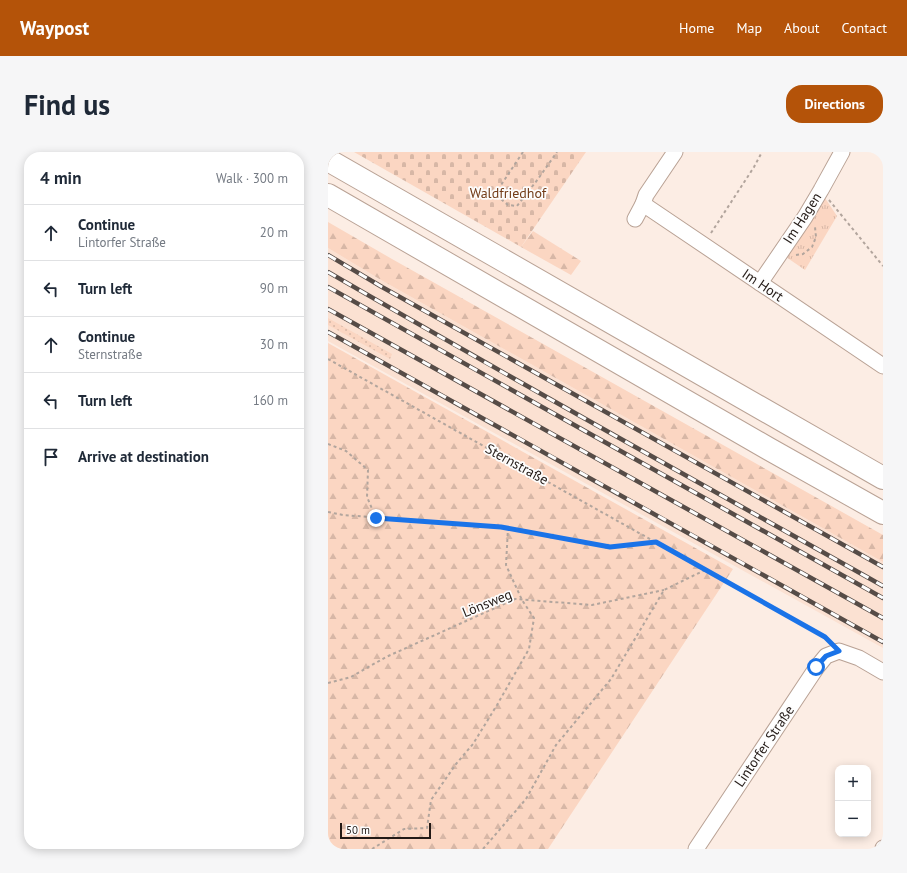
<!DOCTYPE html>
<meta charset="utf-8">
<style>
body{margin:0;font-family:"PT Sans",sans-serif;background:#f6f6f7;color:#1f2937}
.controls{position:absolute;right:12px;bottom:12px;display:grid;overflow:hidden;border-radius:8px;box-shadow:0 2px 10px #0003}
.controls button{width:36px;height:36px;display:grid;place-items:center;padding:0;border:0;border-bottom:1px solid #e0e1e3;background:#fff;color:#1f2937;font:20px sans-serif}
.scale{position:absolute;left:12px;bottom:10px;width:91px;box-sizing:border-box;padding-left:4px;border:2px solid #231a16;border-top:0;font-size:11px;line-height:14px;white-space:nowrap;color:#231a16;-webkit-text-stroke:3px #fdfdfd;paint-order:stroke}
.stop{position:absolute;width:12px;height:12px;margin:-9px;border:3px solid #1a73e8;border-radius:50%;background:#fff}
.stop.end{background:#1a73e8;border-color:#fff;box-shadow:0 1px 4px #0008}
.list{margin:0;padding:0;list-style:none}
h2{display:flex;justify-content:space-between;align-items:center;height:52px;margin:0;padding:0 16px;font-size:17px}
h2 small{font-size:13px;font-weight:400;color:#747a83}
.list li{display:grid;grid-template-columns:26px 1fr auto;gap:12px;align-items:center;box-sizing:border-box;height:56px;padding:0 16px;border-top:1px solid #e0e1e3}
.list b{display:block;font-size:15px;white-space:nowrap}
.list p{margin:0;font-size:13px;white-space:nowrap;color:#747a83}
.list em{font-size:13px;font-style:normal;color:#747a83}
.icon{flex:none;width:22px;height:22px;fill:none;stroke:currentColor;stroke-width:2;stroke-linecap:round;stroke-linejoin:round}
.map{position:relative;flex:none;width:555px;height:697px;overflow:hidden;border-radius:16px}
header{display:flex;align-items:center;gap:24px;box-sizing:border-box;height:56px;padding:0 20px;background:#b45309;color:#fff}
header strong{font-size:19px}
nav{display:flex;gap:22px;margin-inline-start:auto;font-size:14px}
.intro{display:flex;align-items:center;justify-content:space-between;box-sizing:border-box;height:96px;padding:0 24px}
h1{margin:0;font-size:28px}
.button{padding:10px 18px;border-radius:16px;background:#b45309;color:#fff;font-size:14px;font-weight:700}
main{display:flex;gap:24px;padding:0 24px}
aside{flex:1;background:#fff;border-radius:16px;box-shadow:0 2px 10px #0003}
.map>svg:first-child{display:block}
.built{fill:#fbe1d2}
.grass{fill:url(#grass-dots)}
.forest{fill:url(#forest-firs)}
.cemetery{fill:url(#cemetery-stones)}
.park{fill:url(#park-tufts)}
.lines{fill:none;stroke-linecap:round;stroke-linejoin:round}
.minor-casing{stroke:#b9a295;stroke-width:17}
.highway-casing{stroke:#b9a295;stroke-width:24}
.path{stroke:#b2a59d;stroke-width:2;stroke-dasharray:3 3;stroke-linecap:butt}
.minor{stroke:#fff;stroke-width:15}
.highway{stroke:#fff;stroke-width:22}
.rail-casing{stroke:#564c47;stroke-width:4.5}
.rail{stroke:#fdfdfd;stroke-width:3;stroke-dasharray:9;stroke-linecap:butt}
.route{stroke:#1a73e8;stroke-width:5}
.labels{text-anchor:middle;stroke-width:3.5;stroke-linejoin:round;paint-order:stroke}
.park-label{font-size:14px;fill:#733c18;stroke:#fdfdfd}
.street-label{font-size:14px;fill:#231a16;stroke:#fdfdfd}
</style>
<header>
<strong>Waypost</strong>
<nav><a>Home</a><a>Map</a><a>About</a><a>Contact</a></nav>
</header>
<div class="intro"><h1>Find us</h1><a class="button">Directions</a></div>
<main>
<aside>
<h2>4 min<small>Walk · 300 m</small></h2>
<ul class="list">
<li><svg class="icon" aria-label="ahead" viewBox="0 0 24 24"><path d="M12 20V5M6 11l6-6 6 6"/></svg><div><b>Continue</b><p>Lintorfer Straße</p></div><em>20 m</em></li>
<li><svg class="icon" aria-label="left" viewBox="0 0 24 24"><path d="M17 20v-9H6M10 6l-5 5 5 5"/></svg><div><b>Turn left</b></div><em>90 m</em></li>
<li><svg class="icon" aria-label="ahead" viewBox="0 0 24 24"><path d="M12 20V5M6 11l6-6 6 6"/></svg><div><b>Continue</b><p>Sternstraße</p></div><em>30 m</em></li>
<li><svg class="icon" aria-label="left" viewBox="0 0 24 24"><path d="M17 20v-9H6M10 6l-5 5 5 5"/></svg><div><b>Turn left</b></div><em>160 m</em></li>
<li><svg class="icon" aria-label="arrive" viewBox="0 0 24 24"><path d="M6 21V4h12l-3 4 3 4H6"/></svg><div><b>Arrive at destination</b></div></li>
</ul>
</aside>
<div class="map">
<svg width="555" height="697" viewBox="0 0 555 697">
<defs>
<pattern id="grass-dots" width="8" height="8" patternUnits="userSpaceOnUse"><rect width="8" height="8" fill="#fbd6c2"/><path d="M2 2h.1M6 6h.1" fill="none" stroke="#d7b7a6" stroke-width="1.8" stroke-linecap="round"/></pattern>
<pattern id="forest-firs" width="22" height="20" patternUnits="userSpaceOnUse"><rect width="22" height="20" fill="#fbd6c2"/><path d="M5 1l3.5 6h-7zM16 11l3.5 6h-7z" fill="#d7b7a6"/></pattern>
<pattern id="cemetery-stones" width="16" height="16" patternUnits="userSpaceOnUse"><rect width="16" height="16" fill="#fbd6c2"/><path d="M2 7V4a2 2 0 0 1 4 0v3zM10 15v-3a2 2 0 0 1 4 0v3z" fill="#d7b7a6"/></pattern>
<pattern id="park-tufts" width="24" height="20" patternUnits="userSpaceOnUse"><rect width="24" height="20" fill="#fbd6c2"/><path d="M3 7l-1-3M5 7V3M7 7l1-3M15 17l-1-3M17 17v-4M19 17l1-3" fill="none" stroke="#d7b7a6"/></pattern>
</defs>
<rect width="100%" height="100%" fill="#fcede4"/>
<polygon class="built" points="0,96 53,128 555,410 555,496 0,189"/>
<polygon class="grass" points="0,166 64,202 62,207 0,173"/>
<g class="forest">
<polygon points="0,70 64,107 555,383 555,410 53,128 0,96"/>
<polygon points="205,79 253,109 243,123 193,95"/>
<polygon points="0,191 405,417 220,697 0,697"/>
</g>
<polygon class="cemetery" points="26,0 258,0 193,95"/>
<polygon class="park" points="497,46 509,64 477,118 458,105"/>
<g class="lines">
<g class="minor-casing">
<g id="minor">
<polyline points="315,52 555,214"/>
<polyline points="307,67 315,52 318,43 347,0"/>
<polyline points="432,131 477,65 493,38 514,0"/>
<polyline points="368,697 489,515 498,504 511,499 531,506 555,520"/>
<polyline points="555,697 555,696"/>
</g>
</g>
<g class="highway-casing">
<g id="highway">
<polyline points="0,8 555,326"/>
<polyline points="0,43 441,297 555,361"/>
</g>
</g>
<g class="path">
<polyline points="195,0 173,33 173,47 180,53 189,54 210,27 229,0"/>
<polyline points="501,48 555,114"/>
<polyline points="383,81 426,15 434,0"/>
<polyline points="468,103 475,102 484,95 488,85 487,75"/>
<polyline points="0,207 497,485 501,489"/>
<polyline points="0,292 18,299 40,318 39,345 48,366"/>
<polyline points="0,360 15,363 173,375 282,395 327,390"/>
<polyline points="0,531 23,525 58,505 187,447 264,453 336,438"/>
<polyline points="44,697 76,677 99,676 103,648 128,612 145,592 169,553 201,497 206,466 194,448 178,413 180,376"/>
<polyline points="155,697 198,647 228,593 283,527 336,438 377,418"/>
</g>
<use href="#minor" class="minor"/>
<use href="#highway" class="highway"/>
<g class="rail-casing">
<g id="rail">
<polyline points="0,103 54,135 555,415"/>
<path d="M0,120c184,107 370,210 555,314"/>
<polyline points="0,135 555,446"/>
<polyline points="0,157 555,466"/>
<path d="M0,180c185,103 370,206 555,310"/>
</g>
</g>
<use href="#rail" class="rail"/>
</g>
<g class="lines">
<polyline class="route" points="48,366 173,375 282,395 328,390 497,485 511,499 498,504 488,515"/>
</g>
<g class="labels">
<g class="park-label">
<text x="180" y="46">Waldfriedhof</text>
</g>
<g class="street-label">
<text transform="translate(474 66) rotate(-57)" y="5">Im Hagen</text>
<text transform="translate(435 133) rotate(34)" y="5">Im Hort</text>
<text transform="translate(189 312) rotate(29)" y="5">Sternstraße</text>
<text transform="translate(159 451) rotate(-22)" y="5">Lönsweg</text>
<text transform="translate(436 594) rotate(-56)" y="5">Lintorfer Straße</text>
</g>
</g>
</svg>
<div class="controls">
<button>+</button>
<button>−</button>
</div>
<div class="scale">50 m</div>
<div class="stop" style="left:488px;top:515px"></div>
<div class="stop end" style="left:48px;top:366px"></div>
</div>
</main>
